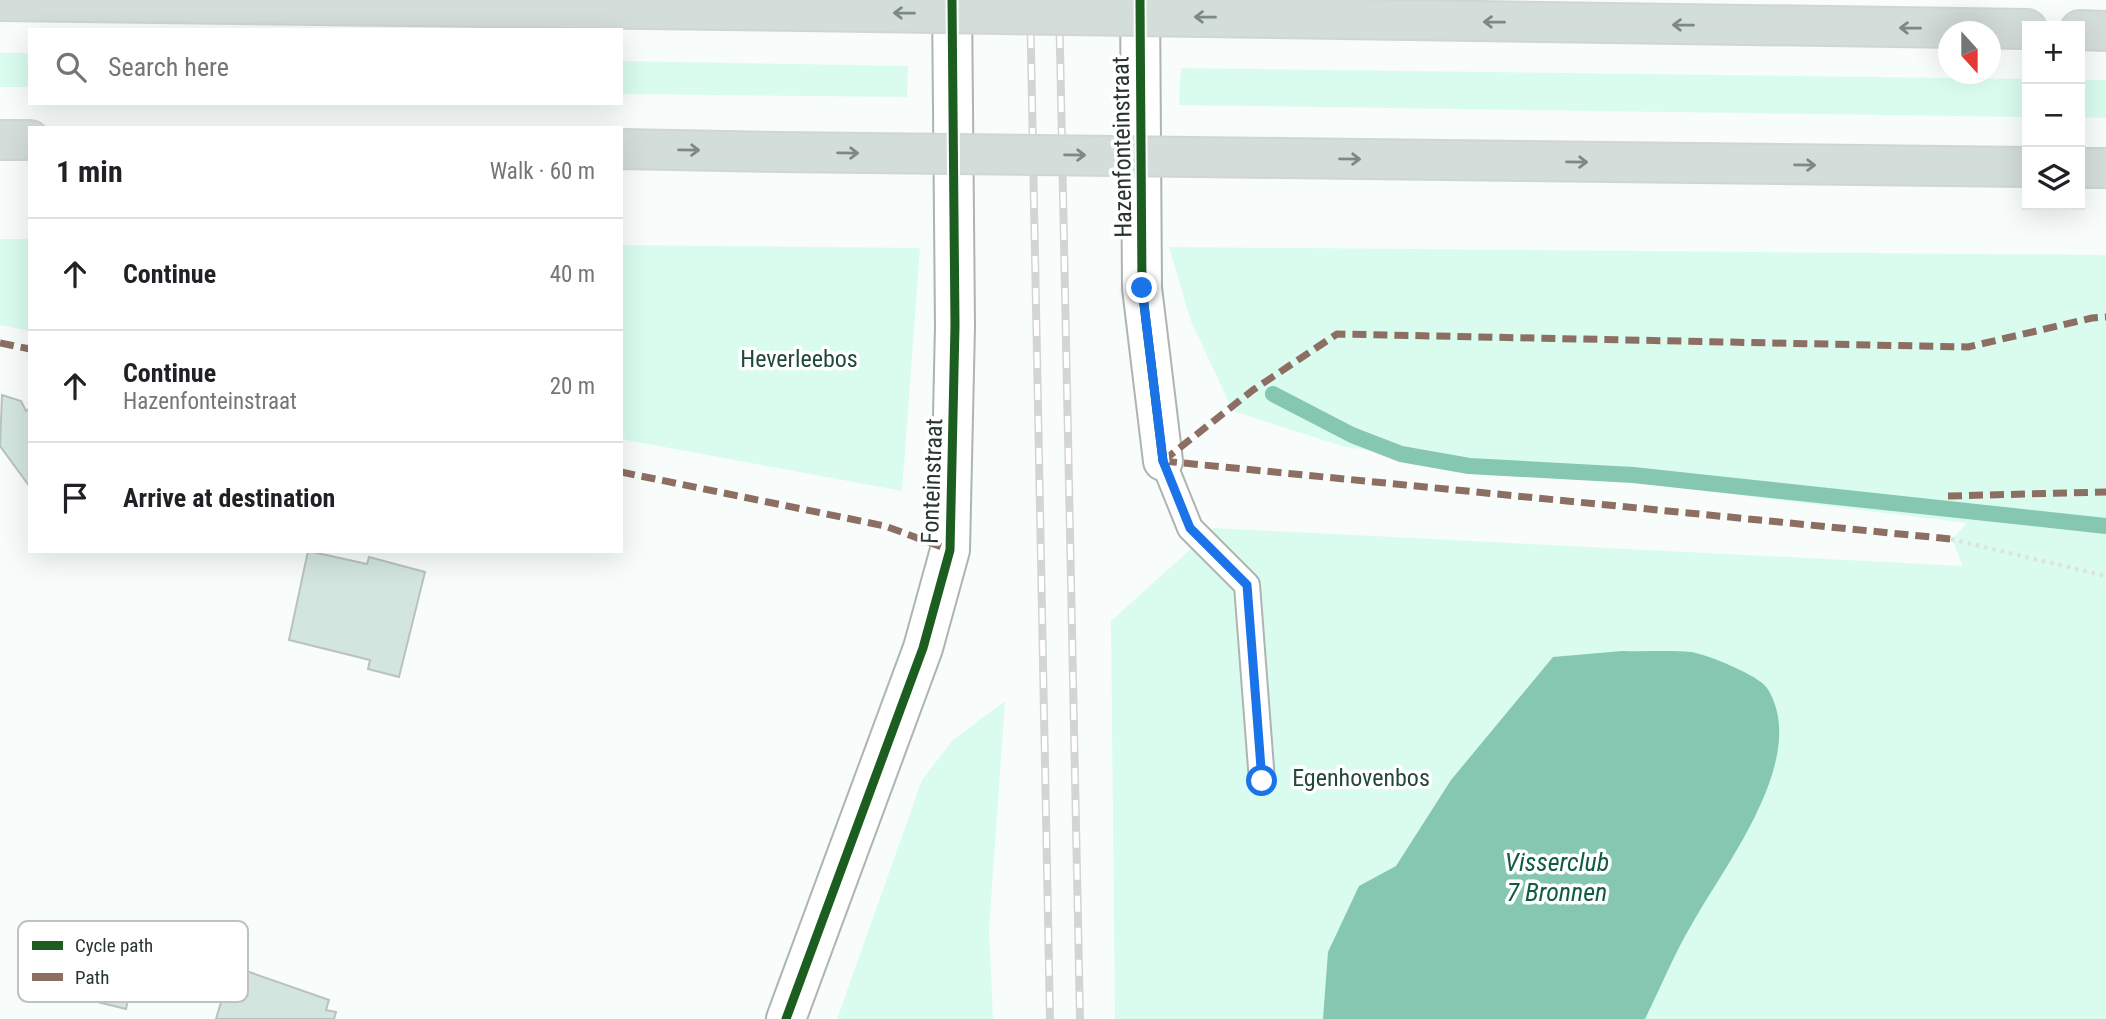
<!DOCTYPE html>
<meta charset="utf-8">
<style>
body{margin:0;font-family:"Roboto Condensed",sans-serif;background:#f6f6f6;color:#202124}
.controls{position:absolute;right:21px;top:21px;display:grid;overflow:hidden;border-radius:0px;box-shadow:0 7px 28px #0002}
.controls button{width:63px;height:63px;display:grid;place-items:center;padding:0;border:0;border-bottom:2px solid #e0e0e0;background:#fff;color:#202124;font:35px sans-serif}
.compass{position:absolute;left:1938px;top:21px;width:63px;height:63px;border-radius:50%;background:#fff;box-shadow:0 7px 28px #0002;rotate:159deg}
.stop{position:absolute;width:21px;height:21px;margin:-16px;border:5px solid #1a73e8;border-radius:50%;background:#fff}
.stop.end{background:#1a73e8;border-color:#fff;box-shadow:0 2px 7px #0008}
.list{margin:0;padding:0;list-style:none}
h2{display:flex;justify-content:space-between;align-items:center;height:91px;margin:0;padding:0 28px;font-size:30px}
h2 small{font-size:23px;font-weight:400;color:#757577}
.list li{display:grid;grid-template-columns:46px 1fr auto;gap:21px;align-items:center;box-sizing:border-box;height:112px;padding:0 28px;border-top:2px solid #e0e0e0}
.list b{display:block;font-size:26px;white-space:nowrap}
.list p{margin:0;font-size:23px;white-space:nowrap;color:#757577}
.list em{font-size:23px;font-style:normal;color:#757577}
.icon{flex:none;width:38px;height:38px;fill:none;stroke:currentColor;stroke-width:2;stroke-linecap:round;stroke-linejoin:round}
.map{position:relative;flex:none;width:2106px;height:1019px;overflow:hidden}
.search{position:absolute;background:#fff;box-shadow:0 7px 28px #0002;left:28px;top:28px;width:595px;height:77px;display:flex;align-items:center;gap:18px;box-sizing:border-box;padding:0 24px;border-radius:0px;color:#757577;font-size:26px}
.panel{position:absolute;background:#fff;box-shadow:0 7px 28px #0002;left:28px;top:126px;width:595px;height:427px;border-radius:0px}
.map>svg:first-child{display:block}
.green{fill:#d9fcee}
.water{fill:#85c7b1}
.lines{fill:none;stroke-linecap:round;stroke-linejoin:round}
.stream{stroke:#85c7b1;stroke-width:16}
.building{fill:#d2e5de;stroke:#bac2bf;stroke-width:2}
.lane-casing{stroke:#adb4b1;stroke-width:28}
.street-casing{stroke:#adb4b1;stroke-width:42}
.highway-casing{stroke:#d1d6d4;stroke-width:42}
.path{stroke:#e0e2e1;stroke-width:4.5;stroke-dasharray:3.5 5;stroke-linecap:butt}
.lane{stroke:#fefffe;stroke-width:24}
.street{stroke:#fefffe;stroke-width:38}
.highway{stroke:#d3ddda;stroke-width:38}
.rail-casing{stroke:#d3d5d5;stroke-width:8}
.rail{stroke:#fff;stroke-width:5;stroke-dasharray:16;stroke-linecap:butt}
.highway-bridge-casing{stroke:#d1d6d4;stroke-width:42;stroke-linecap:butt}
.highway-bridge{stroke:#d3ddda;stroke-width:38}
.quiet{stroke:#8d6e63;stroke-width:7;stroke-dasharray:14 7;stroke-linecap:butt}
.cycleway-casing{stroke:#fff;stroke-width:13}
.cycleway{stroke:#1b5e20;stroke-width:9}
.oneway{stroke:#7d8985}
.route{stroke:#1a73e8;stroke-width:9}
.labels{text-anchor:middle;stroke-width:7;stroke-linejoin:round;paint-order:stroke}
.street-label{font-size:24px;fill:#273530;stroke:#fff}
.park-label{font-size:24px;fill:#20493b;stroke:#fff}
.water-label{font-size:26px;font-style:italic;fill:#105b47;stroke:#fff}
.key{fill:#fff;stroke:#bec2c1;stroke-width:2}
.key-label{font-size:19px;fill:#273530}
</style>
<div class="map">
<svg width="2106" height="1019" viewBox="0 0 2106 1019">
<rect width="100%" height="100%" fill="#f8fcfa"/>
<g class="green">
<rect x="0" y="53" width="30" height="34"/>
<polygon points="621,61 908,66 907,97 621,94"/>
<polygon points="1181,68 2027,79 2027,117 1179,105"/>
<polygon points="2080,80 2106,80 2106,118 2080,117"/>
<polygon points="0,239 30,239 30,331 0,325"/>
<polygon points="621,245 920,248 902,491 621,439"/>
<polygon points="1169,247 2106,255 2106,1019 1115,1019 1111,621 1214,528 1963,566 1952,539 1967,523 1345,447 1233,411 1191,321"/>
<polygon points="1005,701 989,929 993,1019 837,1019 922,780 953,740"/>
</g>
<path class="water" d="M1622,651c23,1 47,-1 69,1 15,2 69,24 76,36 44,68 -42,177 -75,236 -18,30 -31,63 -47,95h-322l5,-67 31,-66 37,-20 55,-86 102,-123z"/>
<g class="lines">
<polyline class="stream" points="1273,394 1352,435 1401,454 1469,466 1633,475 2106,526"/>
</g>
<g class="building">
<polygon points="2,395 21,401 26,411 30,408 30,487 0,446"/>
<polygon points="308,551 367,564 369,557 425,572 399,677 368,669 370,660 289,640"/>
<polygon points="232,966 329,1000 326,1010 336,1012 334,1019 216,1019"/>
<polygon points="88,973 131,985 126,1009 81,998"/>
</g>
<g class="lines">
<g class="lane-casing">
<polyline id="lane" points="1163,461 1190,528 1247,585 1262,781"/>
</g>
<g class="street-casing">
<g id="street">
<polyline points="1140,0 1142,288 1163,461"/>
<polyline points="786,1019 923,648 950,550 955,326 952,0"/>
</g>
</g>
<g class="highway-casing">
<g id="highway">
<polyline points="0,1 804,11"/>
<polyline points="1274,18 2027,29"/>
<polyline points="2080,30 2106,31"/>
<polyline points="0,140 30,140"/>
<polyline points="621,149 779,152"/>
<polyline points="1282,158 2027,167"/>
<polyline points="2080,168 2106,168"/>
</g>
</g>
<polyline class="path" points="1951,539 2106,576"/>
<use href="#lane" class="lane"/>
<use href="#street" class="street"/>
<use href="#highway" class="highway"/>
<g class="rail-casing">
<g id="rail">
<polyline points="1030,0 1050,1019"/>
<polyline points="1059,0 1080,1019"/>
</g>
</g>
<use href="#rail" class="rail"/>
<g class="highway-bridge-casing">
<g id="highway-bridge">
<polyline points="804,11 1274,18"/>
<polyline points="779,152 1282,158"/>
</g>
</g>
<use href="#highway-bridge" class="highway-bridge"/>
<g class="quiet">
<polyline points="0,343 30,349"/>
<polyline points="1163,461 1253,390 1337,334 1968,347 2092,318 2106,317"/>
<polyline points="1163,461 1951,539"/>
<polyline points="621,472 885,526 950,550"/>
<polyline points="1948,496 2106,492"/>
</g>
<g class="cycleway-casing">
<g id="cycleway">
<polyline points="1140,0 1142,288 1163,461"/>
<polyline points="786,1019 923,648 950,550 955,326 952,0"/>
</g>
</g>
<use href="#cycleway" class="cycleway"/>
</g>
<defs><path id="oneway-shaft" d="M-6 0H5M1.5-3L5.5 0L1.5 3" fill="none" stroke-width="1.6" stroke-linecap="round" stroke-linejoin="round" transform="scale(1.75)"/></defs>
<g class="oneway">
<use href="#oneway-shaft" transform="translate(904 13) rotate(-179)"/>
<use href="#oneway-shaft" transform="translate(1205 17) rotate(-179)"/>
<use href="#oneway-shaft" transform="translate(1494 22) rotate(-179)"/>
<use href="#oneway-shaft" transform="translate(1683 25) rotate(-179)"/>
<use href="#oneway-shaft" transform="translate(1910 28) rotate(-179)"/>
<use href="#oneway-shaft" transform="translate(689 150) rotate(1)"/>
<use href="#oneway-shaft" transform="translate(848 153) rotate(1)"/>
<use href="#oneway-shaft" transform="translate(1075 155) rotate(1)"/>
<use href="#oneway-shaft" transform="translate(1350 159) rotate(1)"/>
<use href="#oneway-shaft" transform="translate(1577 162) rotate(1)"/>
<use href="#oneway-shaft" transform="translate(1805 165) rotate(1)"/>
</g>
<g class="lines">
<polyline class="route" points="1142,288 1163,461 1190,528 1247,585 1262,781"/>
</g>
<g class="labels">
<g class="street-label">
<text transform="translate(1122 147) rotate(-91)" y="8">Hazenfonteinstraat</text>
<text transform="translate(932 481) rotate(-88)" y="8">Fonteinstraat</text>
</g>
<g class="park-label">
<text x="799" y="367">Heverleebos</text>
<text x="1361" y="786">Egenhovenbos</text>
</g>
<g class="water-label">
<text x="1557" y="871">Visserclub<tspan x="1557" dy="30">7 Bronnen</tspan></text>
</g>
</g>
<rect x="18" y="921" width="230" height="81" rx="10" class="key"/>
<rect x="32" y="941" width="31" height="9" fill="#1b5e20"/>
<rect x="32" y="973" width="31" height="8" fill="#8d6e63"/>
<g class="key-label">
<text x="75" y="952">Cycle path</text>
<text x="75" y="984">Path</text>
</g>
</svg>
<div class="controls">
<button>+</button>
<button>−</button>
<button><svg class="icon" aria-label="layers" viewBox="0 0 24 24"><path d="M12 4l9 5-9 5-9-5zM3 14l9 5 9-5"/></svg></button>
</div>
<svg class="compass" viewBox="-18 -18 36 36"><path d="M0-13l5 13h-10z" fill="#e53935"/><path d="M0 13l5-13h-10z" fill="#757577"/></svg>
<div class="stop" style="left:1262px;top:781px"></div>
<div class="stop end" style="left:1142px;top:288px"></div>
<div class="search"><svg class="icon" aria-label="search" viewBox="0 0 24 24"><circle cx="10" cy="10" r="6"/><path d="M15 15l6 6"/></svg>Search here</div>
<section class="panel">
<h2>1 min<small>Walk · 60 m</small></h2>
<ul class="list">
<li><svg class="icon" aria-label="ahead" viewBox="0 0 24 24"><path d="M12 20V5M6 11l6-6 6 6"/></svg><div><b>Continue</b></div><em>40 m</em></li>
<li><svg class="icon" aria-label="ahead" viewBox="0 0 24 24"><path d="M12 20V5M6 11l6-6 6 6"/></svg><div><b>Continue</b><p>Hazenfonteinstraat</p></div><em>20 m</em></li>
<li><svg class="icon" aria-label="arrive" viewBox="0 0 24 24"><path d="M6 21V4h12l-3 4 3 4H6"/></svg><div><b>Arrive at destination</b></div></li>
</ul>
</section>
</div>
